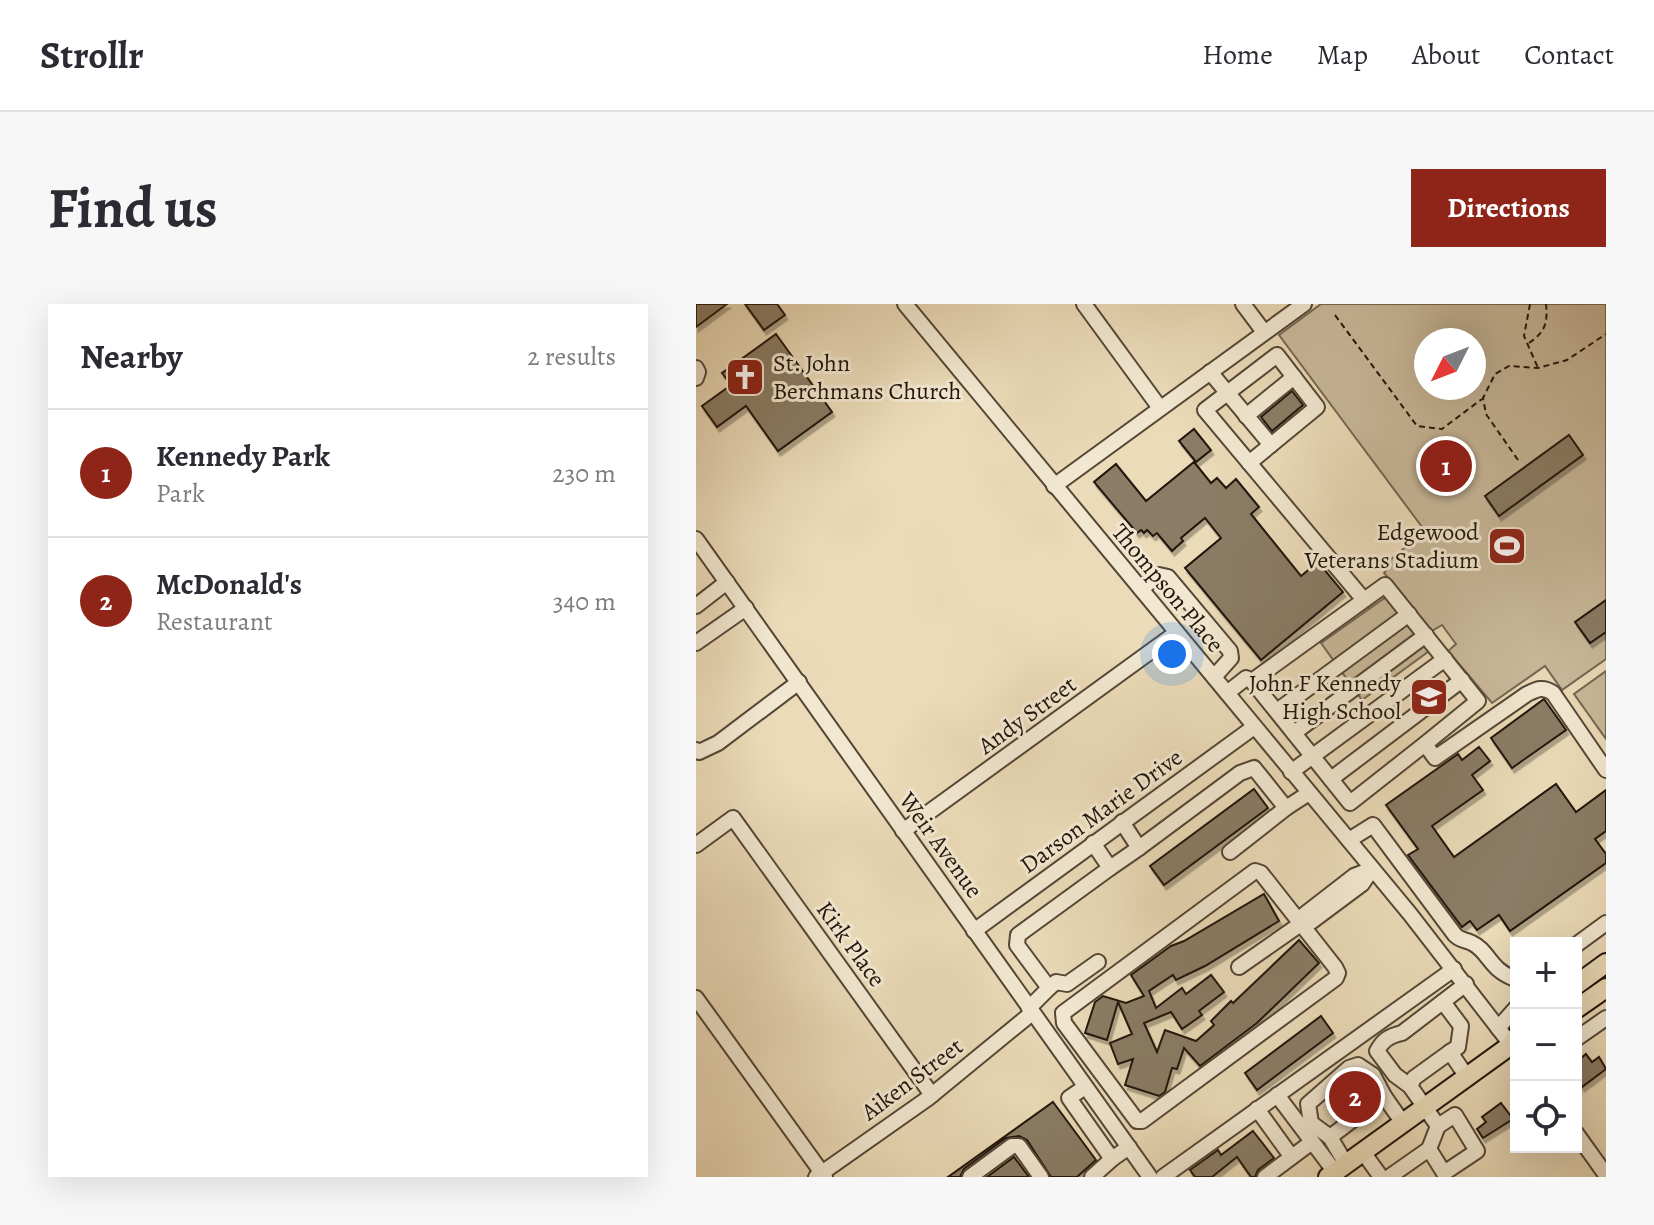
<!DOCTYPE html>
<meta charset="utf-8">
<style>
body{margin:0;font-family:Alegreya,serif;background:#f7f7f7;color:#2b2b33}
.controls{position:absolute;right:24px;bottom:24px;display:grid;overflow:hidden;border-radius:0px;box-shadow:0 8px 32px #0002}
.controls button{width:72px;height:72px;display:grid;place-items:center;padding:0;border:0;border-bottom:2px solid #e1e1e2;background:#fff;color:#2b2b33;font:40px sans-serif}
.compass{position:absolute;left:718px;top:24px;width:72px;height:72px;border-radius:50%;background:#fff;box-shadow:0 8px 32px #0002;rotate:228deg}
.you{position:absolute;left:476px;top:350px;width:28px;height:28px;margin:-20px;border:6px solid #fff;border-radius:50%;background:#1a73e8;box-shadow:0 0 0 12px #1a73e833}
.badge{display:grid;place-items:center;width:52px;height:52px;border-radius:50%;background:#8f2418;color:#fff;font-size:26px;font-weight:700}
.pin{position:absolute;translate:-50% -50%;border:4px solid #fff;box-shadow:0 2px 8px #0006}
.list{margin:0;padding:0;list-style:none}
h2{display:flex;justify-content:space-between;align-items:center;height:104px;margin:0;padding:0 32px;font-size:34px}
h2 small{font-size:26px;font-weight:400;color:#7c7c81}
.list li{display:grid;grid-template-columns:52px 1fr auto;gap:24px;align-items:center;box-sizing:border-box;height:128px;padding:0 32px;border-top:2px solid #e1e1e2}
.list b{display:block;font-size:30px;white-space:nowrap}
.list p{margin:0;font-size:26px;white-space:nowrap;color:#7c7c81}
.list em{font-size:26px;font-style:normal;color:#7c7c81}
.icon{flex:none;width:44px;height:44px;fill:none;stroke:currentColor;stroke-width:2;stroke-linecap:round;stroke-linejoin:round}
.map{position:relative;flex:none;width:910px;height:873px;overflow:hidden;border-radius:0px}
header{display:flex;align-items:center;gap:48px;box-sizing:border-box;height:112px;padding:0 40px;background:#fff;border-bottom:2px solid #e1e1e2}
header strong{font-size:38px}
nav{display:flex;gap:44px;margin-inline-start:auto;font-size:28px}
.intro{display:flex;align-items:center;justify-content:space-between;box-sizing:border-box;height:192px;padding:0 48px}
h1{margin:0;font-size:56px}
.button{padding:20px 36px;border-radius:0px;background:#8f2418;color:#fff;font-size:28px;font-weight:700}
main{display:flex;gap:48px;padding:0 48px}
aside{flex:1;background:#fff;border-radius:0px;box-shadow:0 8px 32px #0002}
.map>svg:first-child{display:block}
.green{fill:#c9b99b;stroke:#756653;stroke-width:2;fill-rule:evenodd}
.building{fill:#8a7b65;stroke:#21140b;stroke-width:2;filter:url(#shadow)}
.lines{fill:none;stroke-linecap:round;stroke-linejoin:round}
.minor-casing{stroke:#544636;stroke-width:18}
.major-casing{stroke:#21140b;stroke-width:22}
.path{stroke:#21140b;stroke-width:2;stroke-dasharray:6 4;stroke-linecap:butt}
.minor{stroke:#f2e8d1;stroke-width:14}
.major{stroke:#ebdbb8;stroke-width:18}
.labels{text-anchor:middle;stroke-width:6;stroke-linejoin:round;paint-order:stroke}
.poi-label{font-size:24px;fill:#21140b;stroke:#f2e8d1;text-anchor:end}
.street-label{font-size:24px;fill:#21140b;stroke:#f2e8d1}
</style>
<header>
<strong>Strollr</strong>
<nav><a>Home</a><a>Map</a><a>About</a><a>Contact</a></nav>
</header>
<div class="intro"><h1>Find us</h1><a class="button">Directions</a></div>
<main>
<aside>
<h2>Nearby<small>2 results</small></h2>
<ul class="list">
<li><span class="badge">1</span><div><b>Kennedy Park</b><p>Park</p></div><em>230 m</em></li>
<li><span class="badge">2</span><div><b>McDonald's</b><p>Restaurant</p></div><em>340 m</em></li>
</ul>
</aside>
<div class="map">
<svg width="910" height="873" viewBox="0 0 910 873">
<defs>
<filter id="shadow"><feDropShadow dx="2.5" dy="4.5" stdDeviation="0" flood-color="#0004"/></filter>
</defs>
<rect width="100%" height="100%" fill="#ebdbb8"/>
<filter id="stains"><feTurbulence type="fractalNoise" baseFrequency=".0025" numOctaves="4"/><feColorMatrix values="0 0 0 0 .2 0 0 0 0 .09 0 0 0 0 .02 0 0 0 .5 -.17"/></filter>
<radialGradient id="worn" r=".72"><stop offset=".6" stop-color="#630" stop-opacity="0"/><stop offset="1" stop-color="#630" stop-opacity=".3"/></radialGradient>
<g class="green">
<path d="M625,0h285v355l-44,31 -17,-24 -53,37 -44,-52 8,-7 -14,-19 -10,6 -48,-58 5,-6 1,-7 35,-29 -146,-196zM730,36h48v48h-48z"/>
<polygon points="700,286 740,342 666,396 625,339"/>
<polygon points="910,367 910,435 878,390"/>
</g>
<g class="building">
<polygon points="0,0 31,0 0,23"/>
<polygon points="49,0 81,0 89,11 68,26"/>
<polygon points="80,30 136,108 82,147 50,102 21,123 6,102 35,81 26,69"/>
<polygon points="596,87 607,101 576,127 565,113"/>
<polygon points="498,125 515,146 500,158 483,137"/>
<polygon points="873,131 887,151 803,212 789,192"/>
<polygon points="498,158 515,179 521,174 530,184 540,175 563,203 555,210 605,272 622,258 647,288 565,356 489,264 525,234 509,214 485,234 487,237 476,247 461,229 457,232 451,226 448,229 445,226 441,229 398,178 420,160 450,197"/>
<polygon points="910,296 910,328 894,339 879,318"/>
<polygon points="848,395 870,426 816,464 795,434"/>
<polygon points="783,443 794,457 776,471 787,486 736,522 758,553 860,480 880,508 910,486 910,527 899,535 910,550 910,559 814,627 803,611 781,626 774,617 766,623 712,551 722,545 690,501 762,450 766,456"/>
<polygon points="558,485 572,504 468,581 454,562"/>
<polygon points="568,590 583,617 509,662 480,676 477,671 453,687 460,704 486,684 490,690 515,671 528,688 503,707 506,711 486,725 475,708 448,719 461,748 469,726 500,737 518,721 515,717 535,697 537,699 603,636 623,659 561,719 504,762 488,744 481,765 476,764 469,788 463,792 429,781 437,755 422,760 414,739 436,730 422,698 411,736 389,729 399,698 407,692 430,699 448,692 435,671 475,642 488,637"/>
<polygon points="625,712 637,729 561,786 549,769"/>
<polygon points="890,750 896,758 903,753 910,765 886,783 880,775 880,770 884,767 880,758"/>
<polygon points="667,776 675,789 646,812 642,810 634,800"/>
<polygon points="357,798 400,856 381,873 355,873 331,836 323,832 310,834 268,865 264,873 252,873"/>
<polygon points="805,799 817,815 787,834 781,825 790,818 786,813"/>
<polygon points="557,827 578,854 562,866 559,873 555,873 541,853 516,873 499,873 494,866 522,846 525,851"/>
<polygon points="318,853 333,873 291,873"/>
</g>
<g class="lines">
<g class="minor-casing">
<g id="minor">
<polyline points="209,0 714,610 820,747"/>
<polyline points="388,0 464,104"/>
<polyline points="547,0 568,28"/>
<polyline points="0,64 2,68 0,74"/>
<polyline points="514,68 575,141"/>
<polyline points="550,112 598,73"/>
<polyline points="553,159 621,103 581,51 509,106 668,296"/>
<polyline points="358,182 608,0"/>
<polyline points="0,235 454,873"/>
<polyline points="445,285 463,271 472,273 534,347 535,354 518,373"/>
<polyline points="0,302 31,278"/>
<polyline points="0,339 50,304"/>
<polyline points="556,377 654,499 729,440"/>
<path d="M531,389l19,-15 6,3 133,-96 93,116 -53,43 10,14 92,-64c10,-5 16,-8 26,-1l53,77"/>
<polyline points="581,407 713,310"/>
<polyline points="598,429 730,331"/>
<polyline points="0,446 3,448 22,439 103,378"/>
<polyline points="595,468 749,355"/>
<polyline points="635,475 766,376"/>
<polyline points="426,518 443,544 544,469 558,464 590,504 613,489"/>
<polyline points="207,527 480,329"/>
<path d="M653,536l24,-15 82,110c6,6 9,4 17,8 17,8 18,28 44,36"/>
<polyline points="0,541 37,514 236,791"/>
<polyline points="534,548 590,504"/>
<polyline points="414,564 443,544"/>
<polygon points="676,565 666,580 615,618 606,619 609,610 658,572"/>
<polygon points="559,567 565,569 639,663 642,669 640,674 446,817 441,817 368,719 367,709"/>
<polyline points="278,627 558,423"/>
<polyline points="880,641 910,619"/>
<polyline points="543,663 606,619"/>
<polyline points="353,684 360,678 371,680 402,658"/>
<polyline points="0,694 129,873"/>
<polyline points="747,698 765,722 762,743 754,748 771,773"/>
<polyline points="333,704 353,684 321,641 322,631 414,564 397,539"/>
<polyline points="802,724 820,704"/>
<polyline points="880,735 910,714"/>
<polyline points="714,782 718,774 754,748"/>
<polyline points="389,783 373,794 416,855 433,843"/>
<polyline points="581,791 639,868"/>
<polyline points="561,805 595,852"/>
<polyline points="880,829 910,871"/>
<polyline points="634,833 688,792 707,819"/>
<polyline points="733,845 748,869 781,847 759,811 742,822"/>
<polyline points="667,848 685,873"/>
<polyline points="650,860 634,833 615,819 612,800 653,764 662,761 677,771 688,792"/>
<polyline points="120,873 231,795 336,709"/>
<polyline points="274,873 316,842 323,842 345,873"/>
<polyline points="396,873 416,855"/>
<polyline points="467,873 758,665"/>
<polyline points="569,873 616,838"/>
<path d="M693,873l40,-28 9,-23 -28,-40 -15,-11 -18,-24c6,-11 12,-15 25,-18l64,-49"/>
</g>
</g>
<g class="major-casing">
<g id="major">
<polyline points="880,681 910,659"/>
<polyline points="880,705 910,684"/>
<polyline points="632,873 815,741 820,733"/>
</g>
</g>
<g class="path">
<polyline points="834,0 828,32 842,64"/>
<polyline points="639,11 721,122 746,125 786,95"/>
<path d="M833,39c16,-11 19,-20 17,-39"/>
<polyline points="822,156 790,110 787,94 799,70 813,62 842,64 871,56 910,30"/>
</g>
<use href="#minor" class="minor"/>
<use href="#major" class="major"/>
</g>
<defs>
<g id="church-square" transform="scale(2)"><rect x="-9" y="-9" width="18" height="18" rx="4" fill="#8f2418" stroke="#f2e8d1"/><path d="M-1.2-6h2.4v3.5h3.3v2.4h-3.3V6h-2.4V-.1h-3.3v-2.4h3.3Z" fill="#fff"/></g>
<g id="stadium-square" transform="scale(2)"><rect x="-9" y="-9" width="18" height="18" rx="4" fill="#8f2418" stroke="#f2e8d1"/><path d="M0-5a6.5 5 0 1 0 0 10a6.5 5 0 1 0 0-10ZM-3.5-1.8h7v3.6h-7Z" fill="#fff"/></g>
<g id="school-square" transform="scale(2)"><rect x="-9" y="-9" width="18" height="18" rx="4" fill="#8f2418" stroke="#f2e8d1"/><path d="M0-5L7-2L0 1L-7-2ZM-4 1L0 2.5L4 1V4Q0 6-4 4Z" fill="#fff"/></g>
</defs>
<g fill-rule="evenodd">
<use href="#church-square" x="49" y="73"/>
<use href="#stadium-square" x="811" y="242"/>
<use href="#school-square" x="733" y="393"/>
</g>
<g class="labels">
<g class="poi-label">
<text x="77" y="67" text-anchor="start">St. John<tspan x="77" dy="28">Berchmans Church</tspan></text>
<text x="783" y="236">Edgewood<tspan x="783" dy="28">Veterans Stadium</tspan></text>
<text x="705" y="387">John F Kennedy<tspan x="705" dy="28">High School</tspan></text>
</g>
<g class="street-label">
<text transform="translate(472 284) rotate(50)" y="8">Thompson Place</text>
<text transform="translate(331 411) rotate(-36)" y="8">Andy Street</text>
<text transform="translate(405 507) rotate(-36)" y="8">Darson Marie Drive</text>
<text transform="translate(245 541) rotate(54)" y="8">Weir Avenue</text>
<text transform="translate(155 640) rotate(54)" y="8">Kirk Place</text>
<text transform="translate(216 775) rotate(-37)" y="8">Aiken Street</text>
</g>
</g>
<rect width="100%" height="100%" filter="url(#stains)"/>
<rect width="100%" height="100%" fill="url(#worn)"/>
</svg>
<div class="controls">
<button>+</button>
<button>−</button>
<button><svg class="icon" aria-label="locate" viewBox="0 0 24 24"><circle cx="12" cy="12" r="6"/><path d="M12 2v4M12 18v4M2 12h4M18 12h4"/></svg></button>
</div>
<svg class="compass" viewBox="-18 -18 36 36"><path d="M0-13l5 13h-10z" fill="#e53935"/><path d="M0 13l5-13h-10z" fill="#7c7c81"/></svg>
<div class="you"></div>
<div class="pin badge" style="left:750px;top:162px">1</div>
<div class="pin badge" style="left:659px;top:793px">2</div>
</div>
</main>
